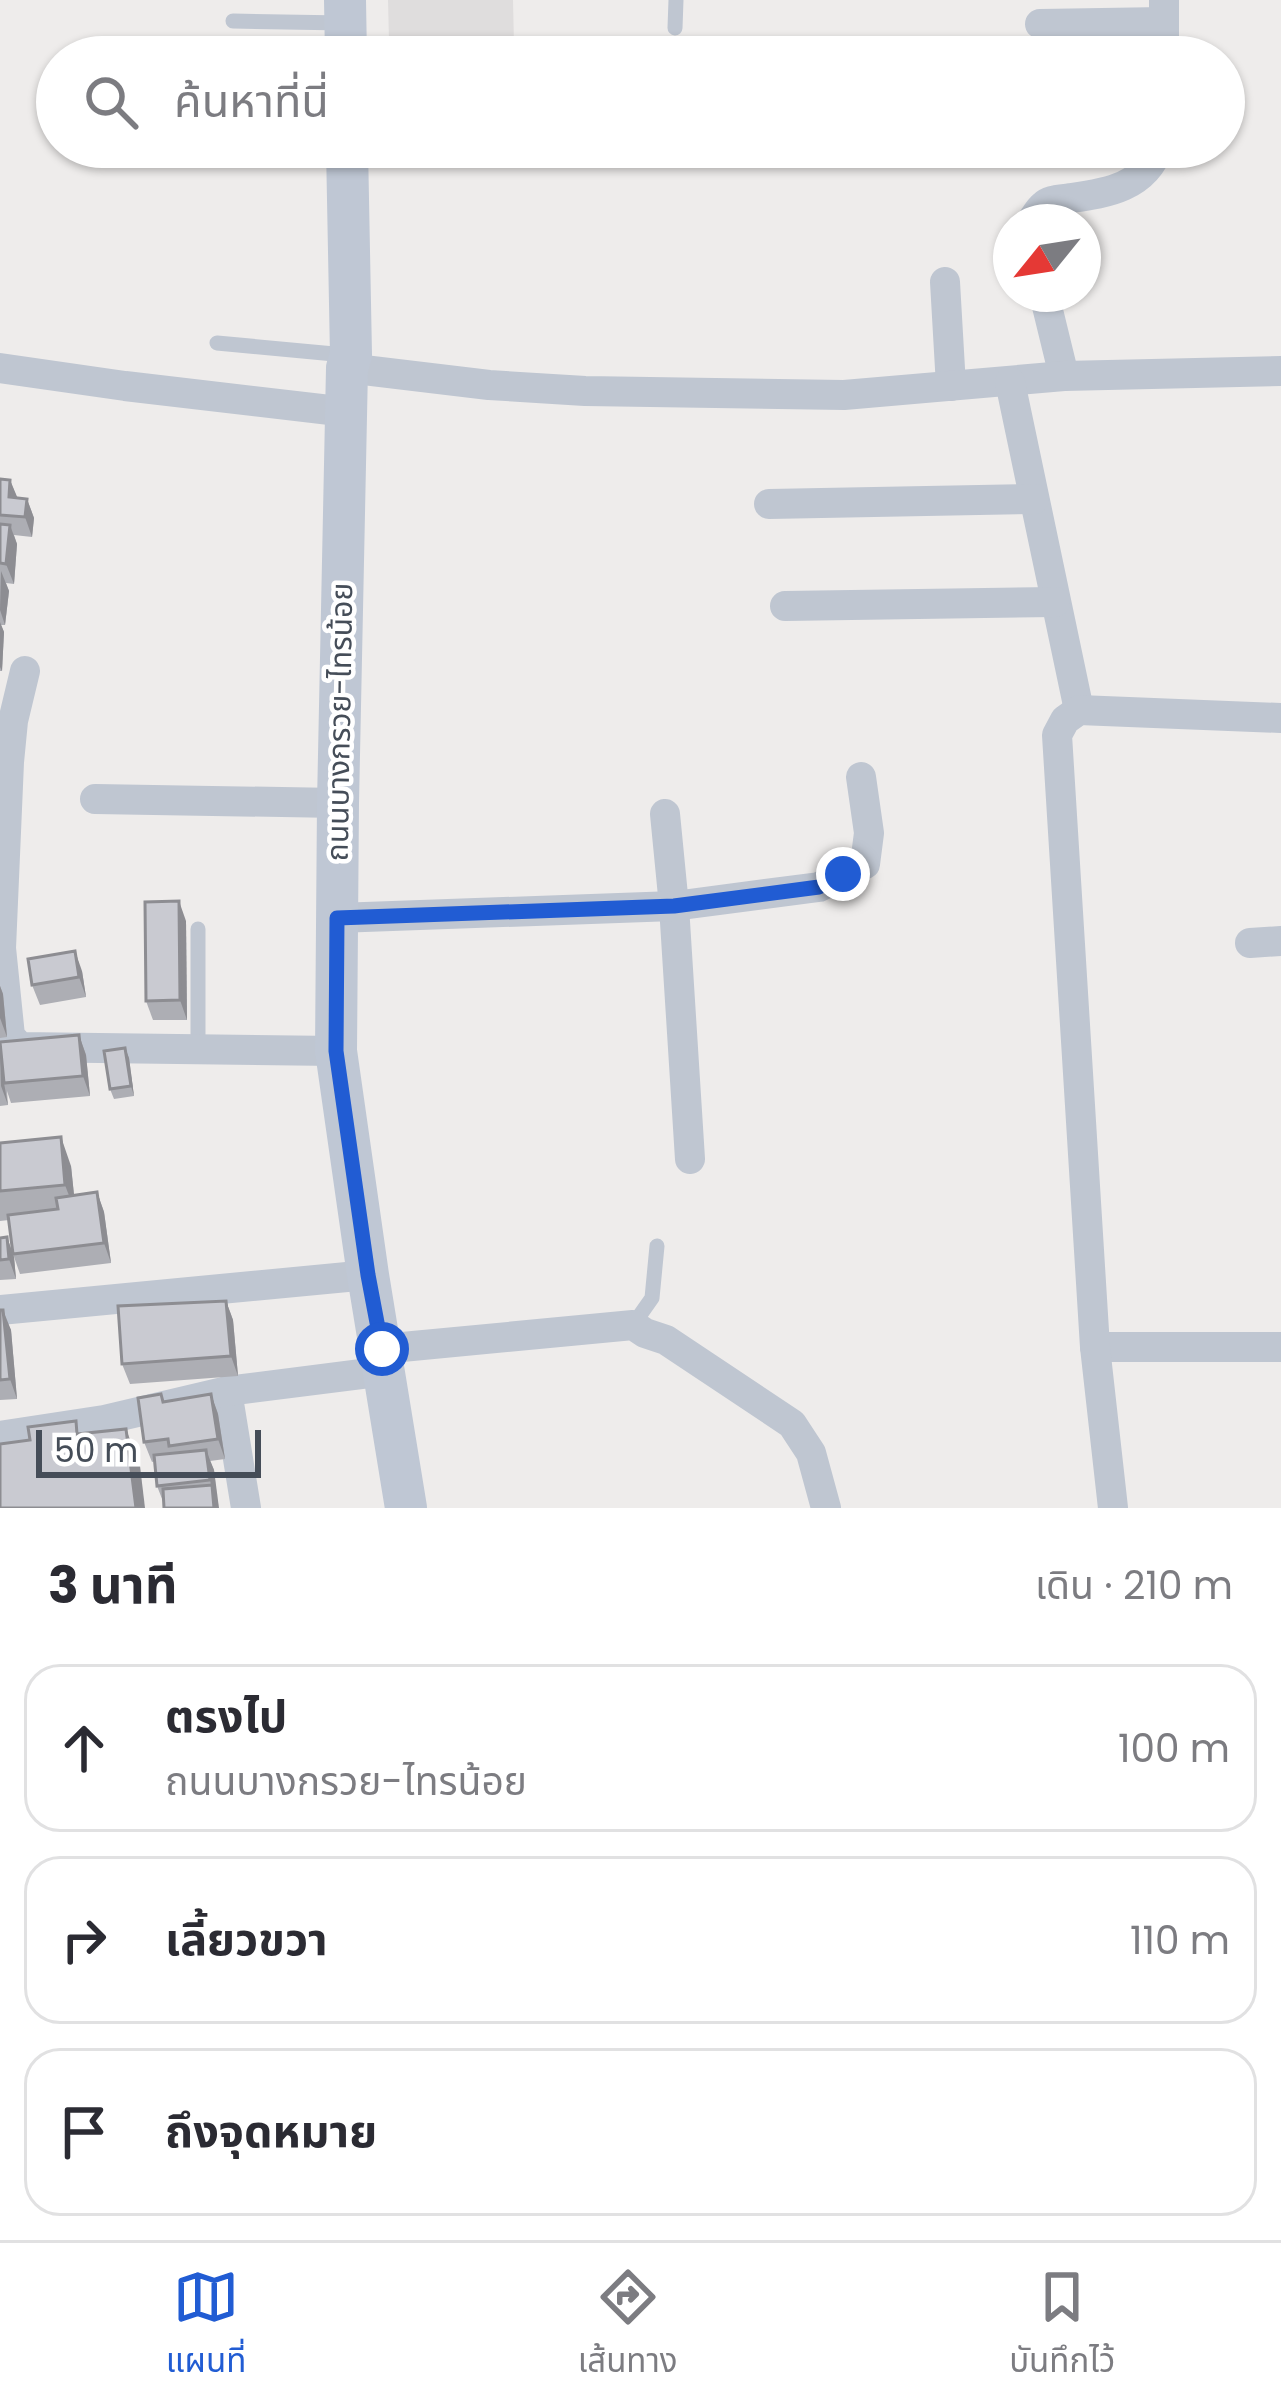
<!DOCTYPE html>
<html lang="th">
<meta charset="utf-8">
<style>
body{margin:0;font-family:Poppins,"Noto Sans Thai",sans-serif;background:#f7f7f7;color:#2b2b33}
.compass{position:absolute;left:993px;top:204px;width:108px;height:108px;border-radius:50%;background:#fff;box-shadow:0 3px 9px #0004;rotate:240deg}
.scale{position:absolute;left:36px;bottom:30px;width:225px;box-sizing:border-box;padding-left:12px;border:6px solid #454d58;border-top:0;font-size:33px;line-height:42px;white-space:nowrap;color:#454d58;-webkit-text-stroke:9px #fff;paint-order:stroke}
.stop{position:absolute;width:36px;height:36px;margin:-27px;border:9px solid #215cd3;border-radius:50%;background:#fff}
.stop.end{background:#215cd3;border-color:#fff;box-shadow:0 3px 12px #0008}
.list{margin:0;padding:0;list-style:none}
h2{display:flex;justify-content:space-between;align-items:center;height:156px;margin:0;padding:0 48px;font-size:51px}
h2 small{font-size:39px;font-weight:400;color:#7c7c81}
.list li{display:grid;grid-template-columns:78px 1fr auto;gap:36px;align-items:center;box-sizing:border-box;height:168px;margin:0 24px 24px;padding:0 24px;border:3px solid #e1e1e2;border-radius:36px}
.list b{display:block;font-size:45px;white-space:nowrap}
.list p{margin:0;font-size:39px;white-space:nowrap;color:#7c7c81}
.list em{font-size:39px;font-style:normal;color:#7c7c81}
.icon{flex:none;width:66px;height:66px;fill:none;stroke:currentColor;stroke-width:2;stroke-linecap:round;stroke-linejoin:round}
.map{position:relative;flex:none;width:1281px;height:1508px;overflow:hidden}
.search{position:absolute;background:#fff;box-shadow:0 3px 9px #0004;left:36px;right:36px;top:36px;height:132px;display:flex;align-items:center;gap:30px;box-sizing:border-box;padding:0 42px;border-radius:66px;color:#7c7c81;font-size:45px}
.sheet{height:732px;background:#fff}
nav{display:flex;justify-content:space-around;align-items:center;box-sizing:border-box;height:168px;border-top:3px solid #e1e1e2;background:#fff;font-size:33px;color:#7c7c81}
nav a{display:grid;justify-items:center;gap:6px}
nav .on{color:#215cd3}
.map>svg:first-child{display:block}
.education{fill:#dfdddd}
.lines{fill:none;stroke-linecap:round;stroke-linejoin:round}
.service{stroke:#bfc6d1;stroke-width:15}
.minor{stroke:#bfc6d1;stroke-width:30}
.secondary{stroke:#bfc7d4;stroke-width:42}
.wall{fill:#adaeb4}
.shaded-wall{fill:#8d8d92}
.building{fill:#c9cad1;stroke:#8d8d92;stroke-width:3}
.route{stroke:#215cd3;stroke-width:15}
.labels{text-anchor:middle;stroke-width:9;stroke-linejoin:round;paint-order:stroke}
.street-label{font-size:30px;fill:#454d58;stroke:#fff}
</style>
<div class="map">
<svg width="1281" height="1508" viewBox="0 0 1281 1508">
<rect width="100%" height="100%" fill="#eeeceb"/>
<polygon class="education" points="388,0 513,0 514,45 389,41"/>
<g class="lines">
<g class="service">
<polyline points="233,21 344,23"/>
<polyline points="675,28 676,0"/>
<polyline points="217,343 345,355"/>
<polyline points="198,1049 198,929"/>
<polyline points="633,1325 652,1298 657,1246"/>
</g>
<g class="minor">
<polyline points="1040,24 1164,22"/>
<polyline points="1164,57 1164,0"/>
<path d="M1031,222c3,-4 8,-13 12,-16 7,-7 18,-6 28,-8 37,-5 74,-11 88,-51"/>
<polyline points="945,282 951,386"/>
<polyline points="1044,294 1064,376"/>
<polyline points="0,368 125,386 347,412"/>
<polyline points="347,368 489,385 585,391 844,395 1064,376 1281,371"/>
<polyline points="1010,382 1079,710"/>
<polyline points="769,504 1034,499"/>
<polyline points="785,606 1055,602"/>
<polyline points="25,671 13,721 9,762 1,948 10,1036 20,1047 336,1051"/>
<polyline points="95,799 338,803"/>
<polyline points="665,814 674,906 690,1159"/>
<polyline points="337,918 674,906 819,887 865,864 869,833 861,777"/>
<polyline points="1250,943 1281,941"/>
<polyline points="0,1310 368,1275"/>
<polyline points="1095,1347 1281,1347"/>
<polyline points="381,1349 633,1325 645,1333 666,1340 792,1424 811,1453 826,1508"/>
<polyline points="227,1391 246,1508"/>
<polyline points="0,1436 104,1420 227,1391 385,1371"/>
<polyline points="1113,1508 1095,1347 1057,735 1065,720 1079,710 1281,718"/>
</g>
<g class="secondary">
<polyline points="345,0 346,57"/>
<polyline points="347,147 351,355 347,368 338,803 336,1051 368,1275 406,1508"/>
</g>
</g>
<g class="wall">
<polygon points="0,479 10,480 17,498 27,499 34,518 32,537 14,535 17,544 14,584 6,583 9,591 5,625 1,625 4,632 2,671 0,671"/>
<polygon points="186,921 187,1020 153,1020 146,1001"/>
<polygon points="82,971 86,997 40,1005 32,985"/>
<polygon points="0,986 3,994 7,1037 0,1038"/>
<polygon points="79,1035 86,1055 90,1096 11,1103 7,1091 8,1105 0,1106 0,1048"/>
<polygon points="125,1048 129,1058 134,1096 114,1099 110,1089"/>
<polygon points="0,1143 71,1166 74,1195 97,1192 104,1212 111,1263 20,1274 13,1254 9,1220 0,1221"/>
<polygon points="7,1237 14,1257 16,1279 0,1280 0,1238"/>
<polygon points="226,1301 233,1320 238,1376 130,1384 122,1364"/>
<polygon points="0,1310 11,1330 17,1399 0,1400"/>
<polygon points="161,1394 164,1401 211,1394 218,1414 225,1459 210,1461 214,1470 217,1498 164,1504 157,1486 155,1461 152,1462 144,1442"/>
</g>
<g class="shaded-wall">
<polygon points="10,480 18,499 9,497"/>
<polygon points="27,499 34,518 32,537 25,517"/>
<polygon points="10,525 17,544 14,584 6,564"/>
<polygon points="1,571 9,591 5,625 0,610"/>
<polygon points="0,622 4,632 2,671 0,667"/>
<polygon points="179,901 186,921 187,1020 180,1000"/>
<polygon points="75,951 82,971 86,997 79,977"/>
<polygon points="0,986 3,994 7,1037 0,1018"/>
<polygon points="79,1035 86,1055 90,1096 83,1076"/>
<polygon points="0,1048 4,1083 8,1105 1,1086"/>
<polygon points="125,1048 129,1058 134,1096 131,1086"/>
<polygon points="61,1137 71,1166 76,1214 65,1185"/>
<polygon points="97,1192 104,1212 111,1263 104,1243"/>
<polygon points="7,1237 14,1257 16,1279 9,1259"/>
<polygon points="226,1301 233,1320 238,1376 231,1356"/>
<polygon points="3,1310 11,1330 17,1399 10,1379"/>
<polygon points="211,1394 218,1414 225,1459 218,1439"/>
<polygon points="126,1429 140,1466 145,1508 136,1508"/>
<polygon points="206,1450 214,1470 219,1508 214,1508"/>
</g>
<g class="building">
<polygon points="0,479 10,480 9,497 27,499 25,517 0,515"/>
<polygon points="0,524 10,525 6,564 0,563"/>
<polygon points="179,901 180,1000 146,1001 145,902"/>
<polygon points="75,951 79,977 32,985 28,959"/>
<polygon points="79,1035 83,1076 4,1083 0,1042"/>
<polygon points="125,1048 131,1086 110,1089 104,1051"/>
<polygon points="61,1137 65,1185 0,1191 0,1143"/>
<polygon points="97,1192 104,1243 13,1254 8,1215 58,1209 56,1198"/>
<polygon points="7,1237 9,1259 0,1260 0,1238"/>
<polygon points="226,1301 231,1356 122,1364 118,1306"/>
<polygon points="0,1310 3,1310 10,1379 0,1380"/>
<polygon points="161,1394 163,1402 211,1394 218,1439 169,1446 168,1439 144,1442 138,1398"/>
<polygon points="76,1421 77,1434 126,1429 136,1508 0,1508 0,1444 30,1440 28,1427"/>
<polygon points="206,1450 210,1480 157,1486 154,1455"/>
<polygon points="212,1485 214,1508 164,1508 163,1489"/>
</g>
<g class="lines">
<polyline class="route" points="382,1349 368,1275 336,1051 337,918 674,906 819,887 843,874"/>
</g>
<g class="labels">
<g class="street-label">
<text transform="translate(340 722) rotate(-89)" y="10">ถนนบางกรวย-ไทรน้อย</text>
</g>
</g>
</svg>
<svg class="compass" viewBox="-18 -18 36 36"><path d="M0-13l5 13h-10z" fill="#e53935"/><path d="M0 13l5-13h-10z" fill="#7c7c81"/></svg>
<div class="scale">50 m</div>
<div class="stop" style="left:382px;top:1349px"></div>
<div class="stop end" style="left:843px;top:874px"></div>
<div class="search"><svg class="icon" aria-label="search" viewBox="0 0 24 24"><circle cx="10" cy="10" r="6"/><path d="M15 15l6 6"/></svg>ค้นหาที่นี่</div>
</div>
<section class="sheet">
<h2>3 นาที<small>เดิน · 210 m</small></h2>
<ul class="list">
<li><svg class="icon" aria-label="ahead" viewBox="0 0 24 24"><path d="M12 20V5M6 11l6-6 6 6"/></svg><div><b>ตรงไป</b><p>ถนนบางกรวย-ไทรน้อย</p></div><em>100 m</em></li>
<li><svg class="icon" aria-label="right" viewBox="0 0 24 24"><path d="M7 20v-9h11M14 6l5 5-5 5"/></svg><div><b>เลี้ยวขวา</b></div><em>110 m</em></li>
<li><svg class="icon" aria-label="arrive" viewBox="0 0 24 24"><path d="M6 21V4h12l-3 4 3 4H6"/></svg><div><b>ถึงจุดหมาย</b></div></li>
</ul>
</section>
<nav>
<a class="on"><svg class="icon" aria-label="map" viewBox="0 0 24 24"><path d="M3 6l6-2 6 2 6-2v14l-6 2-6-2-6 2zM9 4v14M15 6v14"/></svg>แผนที่</a>
<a><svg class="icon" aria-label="directions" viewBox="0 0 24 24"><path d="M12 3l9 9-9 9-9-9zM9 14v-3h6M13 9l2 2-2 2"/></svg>เส้นทาง</a>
<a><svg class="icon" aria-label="saved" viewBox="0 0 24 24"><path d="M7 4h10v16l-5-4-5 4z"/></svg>บันทึกไว้</a>
</nav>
